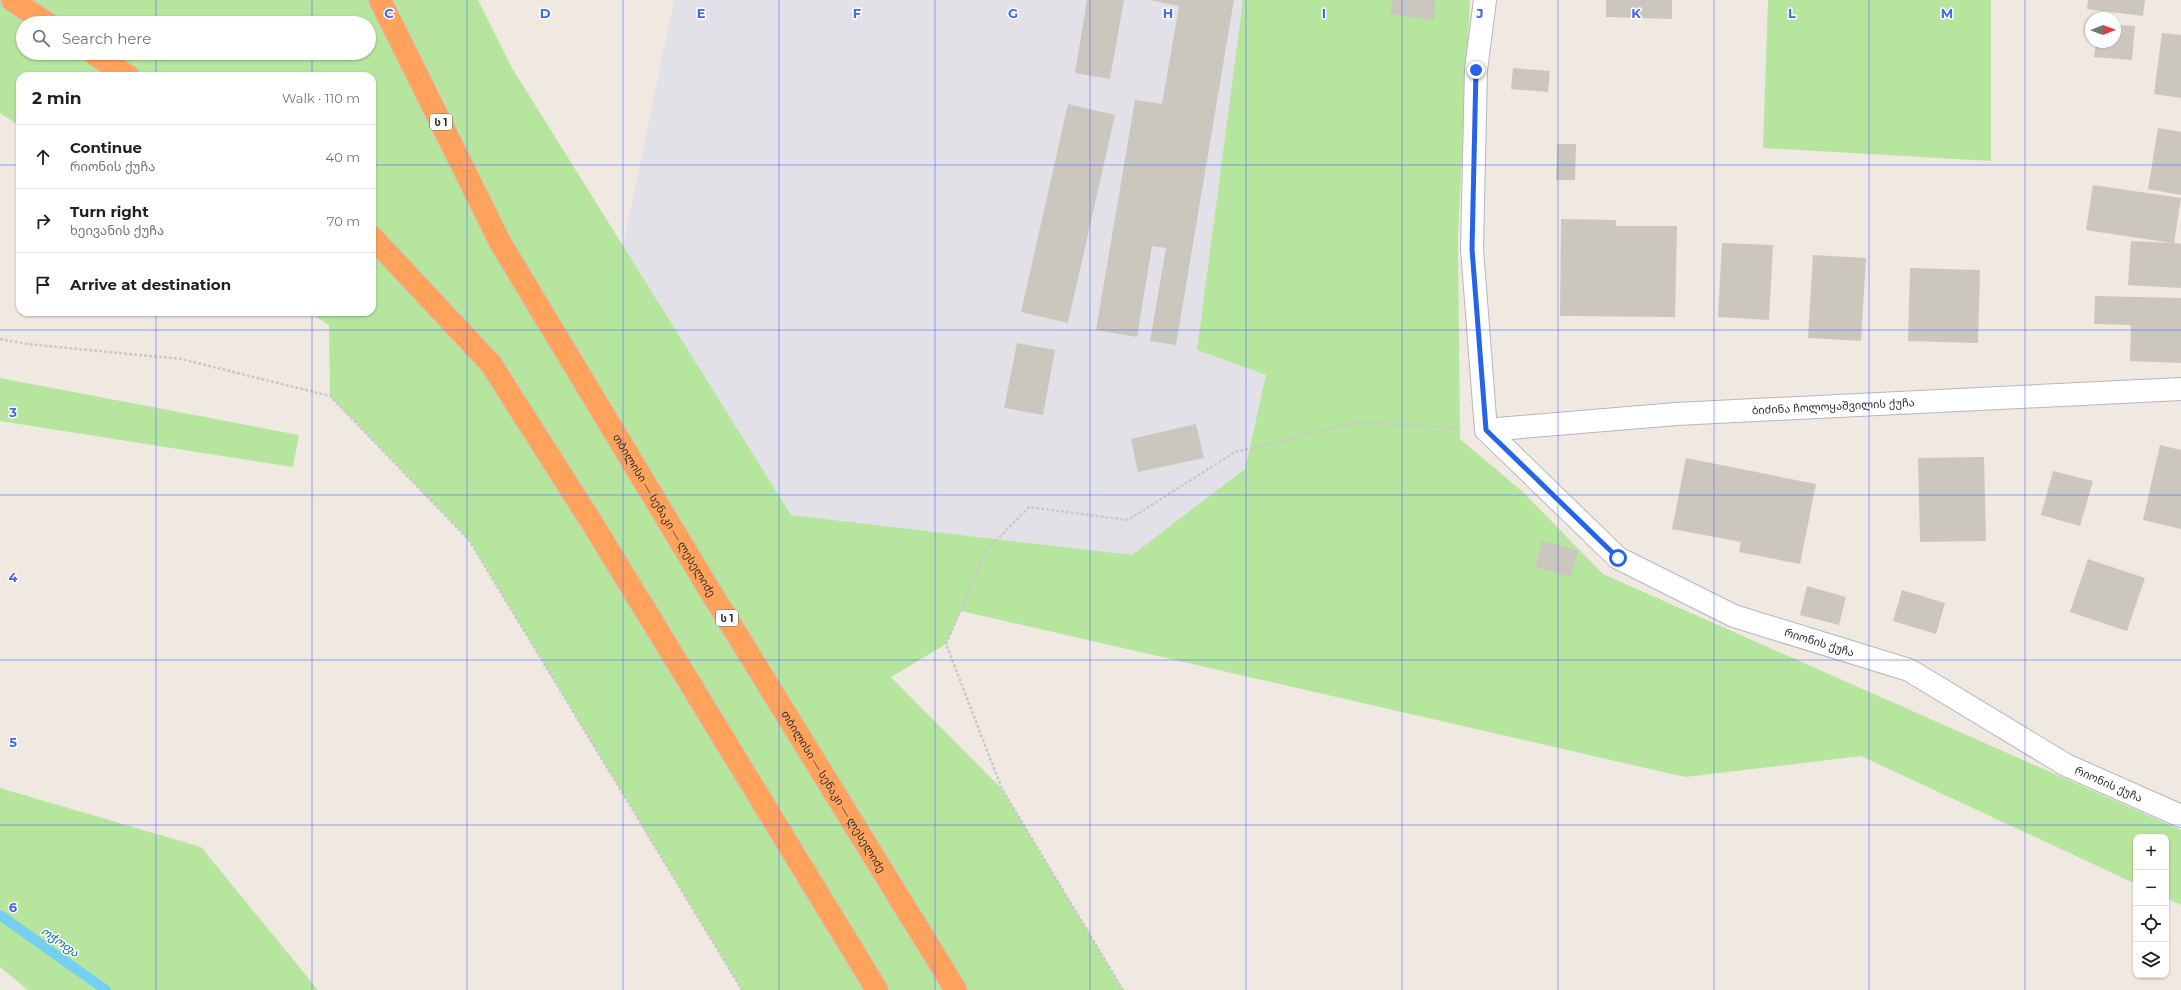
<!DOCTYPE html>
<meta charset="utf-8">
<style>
body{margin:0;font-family:Montserrat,"Noto Sans Georgian",sans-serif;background:#f2f2f2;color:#202124}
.controls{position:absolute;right:12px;bottom:12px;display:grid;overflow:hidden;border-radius:8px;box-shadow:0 1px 3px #0004}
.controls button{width:36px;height:36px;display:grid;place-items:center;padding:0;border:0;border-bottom:1px solid #e0e0e0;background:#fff;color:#202124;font:20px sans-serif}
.compass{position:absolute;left:2085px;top:12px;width:36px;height:36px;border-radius:50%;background:#fff;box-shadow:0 1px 3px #0004;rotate:89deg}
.stop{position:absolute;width:12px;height:12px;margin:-9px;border:3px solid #2563eb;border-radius:50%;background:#fff}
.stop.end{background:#2563eb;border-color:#fff;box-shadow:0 1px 4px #0008}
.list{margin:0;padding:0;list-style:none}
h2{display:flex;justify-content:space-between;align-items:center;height:52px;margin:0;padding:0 16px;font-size:17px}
h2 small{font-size:13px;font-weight:400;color:#757577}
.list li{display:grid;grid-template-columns:26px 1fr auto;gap:12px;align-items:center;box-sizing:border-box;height:64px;padding:0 16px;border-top:1px solid #e0e0e0}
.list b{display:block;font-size:15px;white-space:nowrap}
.list p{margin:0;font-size:13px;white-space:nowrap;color:#757577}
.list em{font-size:13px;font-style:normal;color:#757577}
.icon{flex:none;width:22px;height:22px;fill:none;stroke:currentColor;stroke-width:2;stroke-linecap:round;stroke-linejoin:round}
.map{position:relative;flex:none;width:2181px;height:990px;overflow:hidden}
.search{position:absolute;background:#fff;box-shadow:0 1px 3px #0004;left:16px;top:16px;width:360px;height:44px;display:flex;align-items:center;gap:10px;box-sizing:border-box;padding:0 14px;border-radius:22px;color:#757577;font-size:15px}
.panel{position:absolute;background:#fff;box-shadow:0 1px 3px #0004;left:16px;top:72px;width:360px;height:244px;border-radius:12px}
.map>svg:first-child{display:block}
.industrial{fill:#e3e1e8}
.green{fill:#b6e59e;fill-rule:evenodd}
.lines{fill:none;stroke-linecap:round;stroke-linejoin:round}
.stream{stroke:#75cff0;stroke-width:10}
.building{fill:#cbc7bf}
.street-casing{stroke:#b4b7c1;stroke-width:24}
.highway-casing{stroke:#c9c9c9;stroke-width:24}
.path{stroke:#c9c9c9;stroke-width:2.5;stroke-dasharray:3 2;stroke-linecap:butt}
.street{stroke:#fff;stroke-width:22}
.highway{stroke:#ffa35c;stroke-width:22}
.route{stroke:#2563eb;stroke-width:5}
.grid{fill:none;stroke:#4264fb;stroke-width:1;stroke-opacity:0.55}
.labels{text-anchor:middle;stroke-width:3;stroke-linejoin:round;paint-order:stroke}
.shield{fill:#fff;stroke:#6d6d6d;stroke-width:1}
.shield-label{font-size:10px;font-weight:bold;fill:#2e2e2e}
.street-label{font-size:11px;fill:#2e2e2e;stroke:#fff}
.water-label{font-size:12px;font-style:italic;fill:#0d6fa3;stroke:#fff}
.grid-label{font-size:13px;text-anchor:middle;font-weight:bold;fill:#4264fb;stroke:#fff;stroke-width:3;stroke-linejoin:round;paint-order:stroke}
</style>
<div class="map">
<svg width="2181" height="990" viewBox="0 0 2181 990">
<rect width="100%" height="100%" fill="#efe9e1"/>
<polygon class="industrial" points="674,0 1243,0 1197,350 1266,375 1245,469 1132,555 791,515 623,247"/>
<g class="green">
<path d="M0,0h478l34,68 279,447 341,40 113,-86 21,-94 -69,-25 46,-350h227l-12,236 2,203 63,53 80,82 578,256v75l-15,-7v-61h-30v47l-275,-128 -176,21 -724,-166 -15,33 -55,33 111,112 121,201h-381l-273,-450 -139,-144 -1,-71 -21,-13h64v-236h-352v50l-20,-13zM23,23h346v30h-346z"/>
<polygon points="1768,0 1991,0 1991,161 1763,148"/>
<polygon points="0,378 299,435 293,467 0,421"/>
<polygon points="0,788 201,847 318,990 28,990 0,967"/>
</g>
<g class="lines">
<polyline class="stream" points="0,915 106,990"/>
</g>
<g class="building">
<polygon points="1087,0 1124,0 1110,79 1075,73"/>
<polygon points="1149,0 1234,0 1176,345 1150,341 1166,248 1152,246 1137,337 1096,330 1135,100 1162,104 1179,6"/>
<polygon points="1392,0 1436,0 1434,20 1390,14"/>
<polygon points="1606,0 1672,0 1672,19 1606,17"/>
<polygon points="2088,0 2145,0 2143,16 2087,9"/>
<polygon points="2115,25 2135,26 2132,60 2094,57 2096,42 2115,42"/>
<polygon points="2162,33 2181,35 2181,98 2154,94"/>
<polygon points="1513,68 1550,71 1548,92 1511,89"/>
<polygon points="1068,104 1115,115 1068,323 1021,312"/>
<polygon points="2158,128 2181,132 2181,195 2148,189"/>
<polygon points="1557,144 1576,144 1575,180 1556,180"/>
<polygon points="2093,185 2181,198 2174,243 2181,244 2181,288 2128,285 2131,241 2172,243 2086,230"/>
<polygon points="1561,219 1616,220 1616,226 1677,226 1675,317 1560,316"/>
<polygon points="1722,243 1773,245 1769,320 1718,317"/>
<polygon points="1813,255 1866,258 1861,341 1808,338"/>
<polygon points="1910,268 1980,270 1978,343 1908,341"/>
<polygon points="2095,296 2181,298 2181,363 2130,361 2131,325 2094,324"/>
<polygon points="1017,343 1055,350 1043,415 1004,408"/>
<polygon points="1196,424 1204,458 1138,472 1131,439"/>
<polygon points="2160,445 2181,450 2181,529 2143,520"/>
<polygon points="1984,457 1986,541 1920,542 1918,458"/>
<polygon points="1686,458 1816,484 1800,564 1739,552 1741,542 1672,529"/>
<polygon points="2053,471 2093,481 2080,526 2041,515"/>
<polygon points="1542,541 1578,550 1571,577 1535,567"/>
<polygon points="2088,559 2145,578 2127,631 2070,612"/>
<polygon points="1807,586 1846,597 1839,625 1800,615"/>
<polygon points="1902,590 1945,603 1936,634 1893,621"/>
</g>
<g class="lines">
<g class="street-casing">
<g id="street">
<polyline points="1485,0 1476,70 1472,249 1486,430"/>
<path id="s1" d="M1486,430l132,128 116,58 175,54 157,95 115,51"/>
<path id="s2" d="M1486,430l190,-16 505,-25"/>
</g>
</g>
<g class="highway-casing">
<g id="highway">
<polyline points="12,0 47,23"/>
<path id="s3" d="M380,0l121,244 211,350 244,396"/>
<polyline points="93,53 128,76"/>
<polyline points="372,237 491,364 594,526 877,990"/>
</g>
</g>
<g class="path">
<polyline points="0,339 27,344 181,359 330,396 469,540 742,990"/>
<polyline points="1123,990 1002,789 946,644 986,551 1029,507 1128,520 1235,452 1358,422 1457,428"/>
</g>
<use href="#street" class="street"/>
<use href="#highway" class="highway"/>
</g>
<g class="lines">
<polyline class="route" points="1476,70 1472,249 1486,430 1618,558"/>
</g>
<path class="grid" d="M156,0v23M312,0v23M467,0v990M623,0v990M779,0v990M935,0v990M1090,0v990M1246,0v990M1402,0v990M1558,0v990M1714,0v990M1869,0v990M2025,0v990M156,53v23M312,53v23M0,165h20M372,165h1809M156,312v678M312,312v678M0,330h2181M0,495h2181M0,660h2181M0,825h2181"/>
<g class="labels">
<g class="shield">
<rect x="430" y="114" width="22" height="16" rx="3"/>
<rect x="716" y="610" width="22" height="16" rx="3"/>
</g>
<g class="shield-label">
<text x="441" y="126">ს 1</text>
<text x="727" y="622">ს 1</text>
</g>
<g class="street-label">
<text dy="4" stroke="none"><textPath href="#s2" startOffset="348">ბიძინა ჩოლოყაშვილის ქუჩა</textPath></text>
<text dy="4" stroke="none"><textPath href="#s3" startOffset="589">თბილისი — სენაკი — ლესელიძე</textPath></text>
<text dy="4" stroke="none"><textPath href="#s1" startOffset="403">რიონის ქუჩა</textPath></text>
<text dy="4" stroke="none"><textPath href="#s1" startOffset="727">რიონის ქუჩა</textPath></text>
<text dy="4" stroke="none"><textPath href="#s3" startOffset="913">თბილისი — სენაკი — ლესელიძე</textPath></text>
</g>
<g class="water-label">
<text transform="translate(60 942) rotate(35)" y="4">ოჭოფა</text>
</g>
</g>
<g class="grid-label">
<text x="389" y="18">C</text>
<text x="545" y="18">D</text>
<text x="701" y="18">E</text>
<text x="857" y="18">F</text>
<text x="1013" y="18">G</text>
<text x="1168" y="18">H</text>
<text x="1324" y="18">I</text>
<text x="1480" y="18">J</text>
<text x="1636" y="18">K</text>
<text x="1792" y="18">L</text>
<text x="1947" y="18">M</text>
<text x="13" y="417">3</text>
<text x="13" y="582">4</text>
<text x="13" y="747">5</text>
<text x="13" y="912">6</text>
</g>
</svg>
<div class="controls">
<button>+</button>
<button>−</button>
<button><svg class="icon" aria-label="locate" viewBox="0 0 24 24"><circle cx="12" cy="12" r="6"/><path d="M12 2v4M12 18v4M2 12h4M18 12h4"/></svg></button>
<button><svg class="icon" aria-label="layers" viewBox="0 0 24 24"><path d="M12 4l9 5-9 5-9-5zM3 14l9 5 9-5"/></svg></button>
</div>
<svg class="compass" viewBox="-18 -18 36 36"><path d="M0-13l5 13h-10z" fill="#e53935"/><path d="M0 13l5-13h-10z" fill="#757577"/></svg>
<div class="stop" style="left:1618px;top:558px"></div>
<div class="stop end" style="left:1476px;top:70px"></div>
<div class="search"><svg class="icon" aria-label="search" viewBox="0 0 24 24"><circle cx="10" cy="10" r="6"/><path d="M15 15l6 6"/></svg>Search here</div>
<section class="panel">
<h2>2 min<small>Walk · 110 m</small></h2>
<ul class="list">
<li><svg class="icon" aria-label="ahead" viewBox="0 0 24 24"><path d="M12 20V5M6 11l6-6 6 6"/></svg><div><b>Continue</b><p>რიონის ქუჩა</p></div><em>40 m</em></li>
<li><svg class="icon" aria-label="right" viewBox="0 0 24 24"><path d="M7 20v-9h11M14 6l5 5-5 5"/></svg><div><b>Turn right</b><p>ხეივანის ქუჩა</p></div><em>70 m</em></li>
<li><svg class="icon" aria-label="arrive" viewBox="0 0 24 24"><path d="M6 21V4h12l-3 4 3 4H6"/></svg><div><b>Arrive at destination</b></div></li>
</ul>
</section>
</div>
